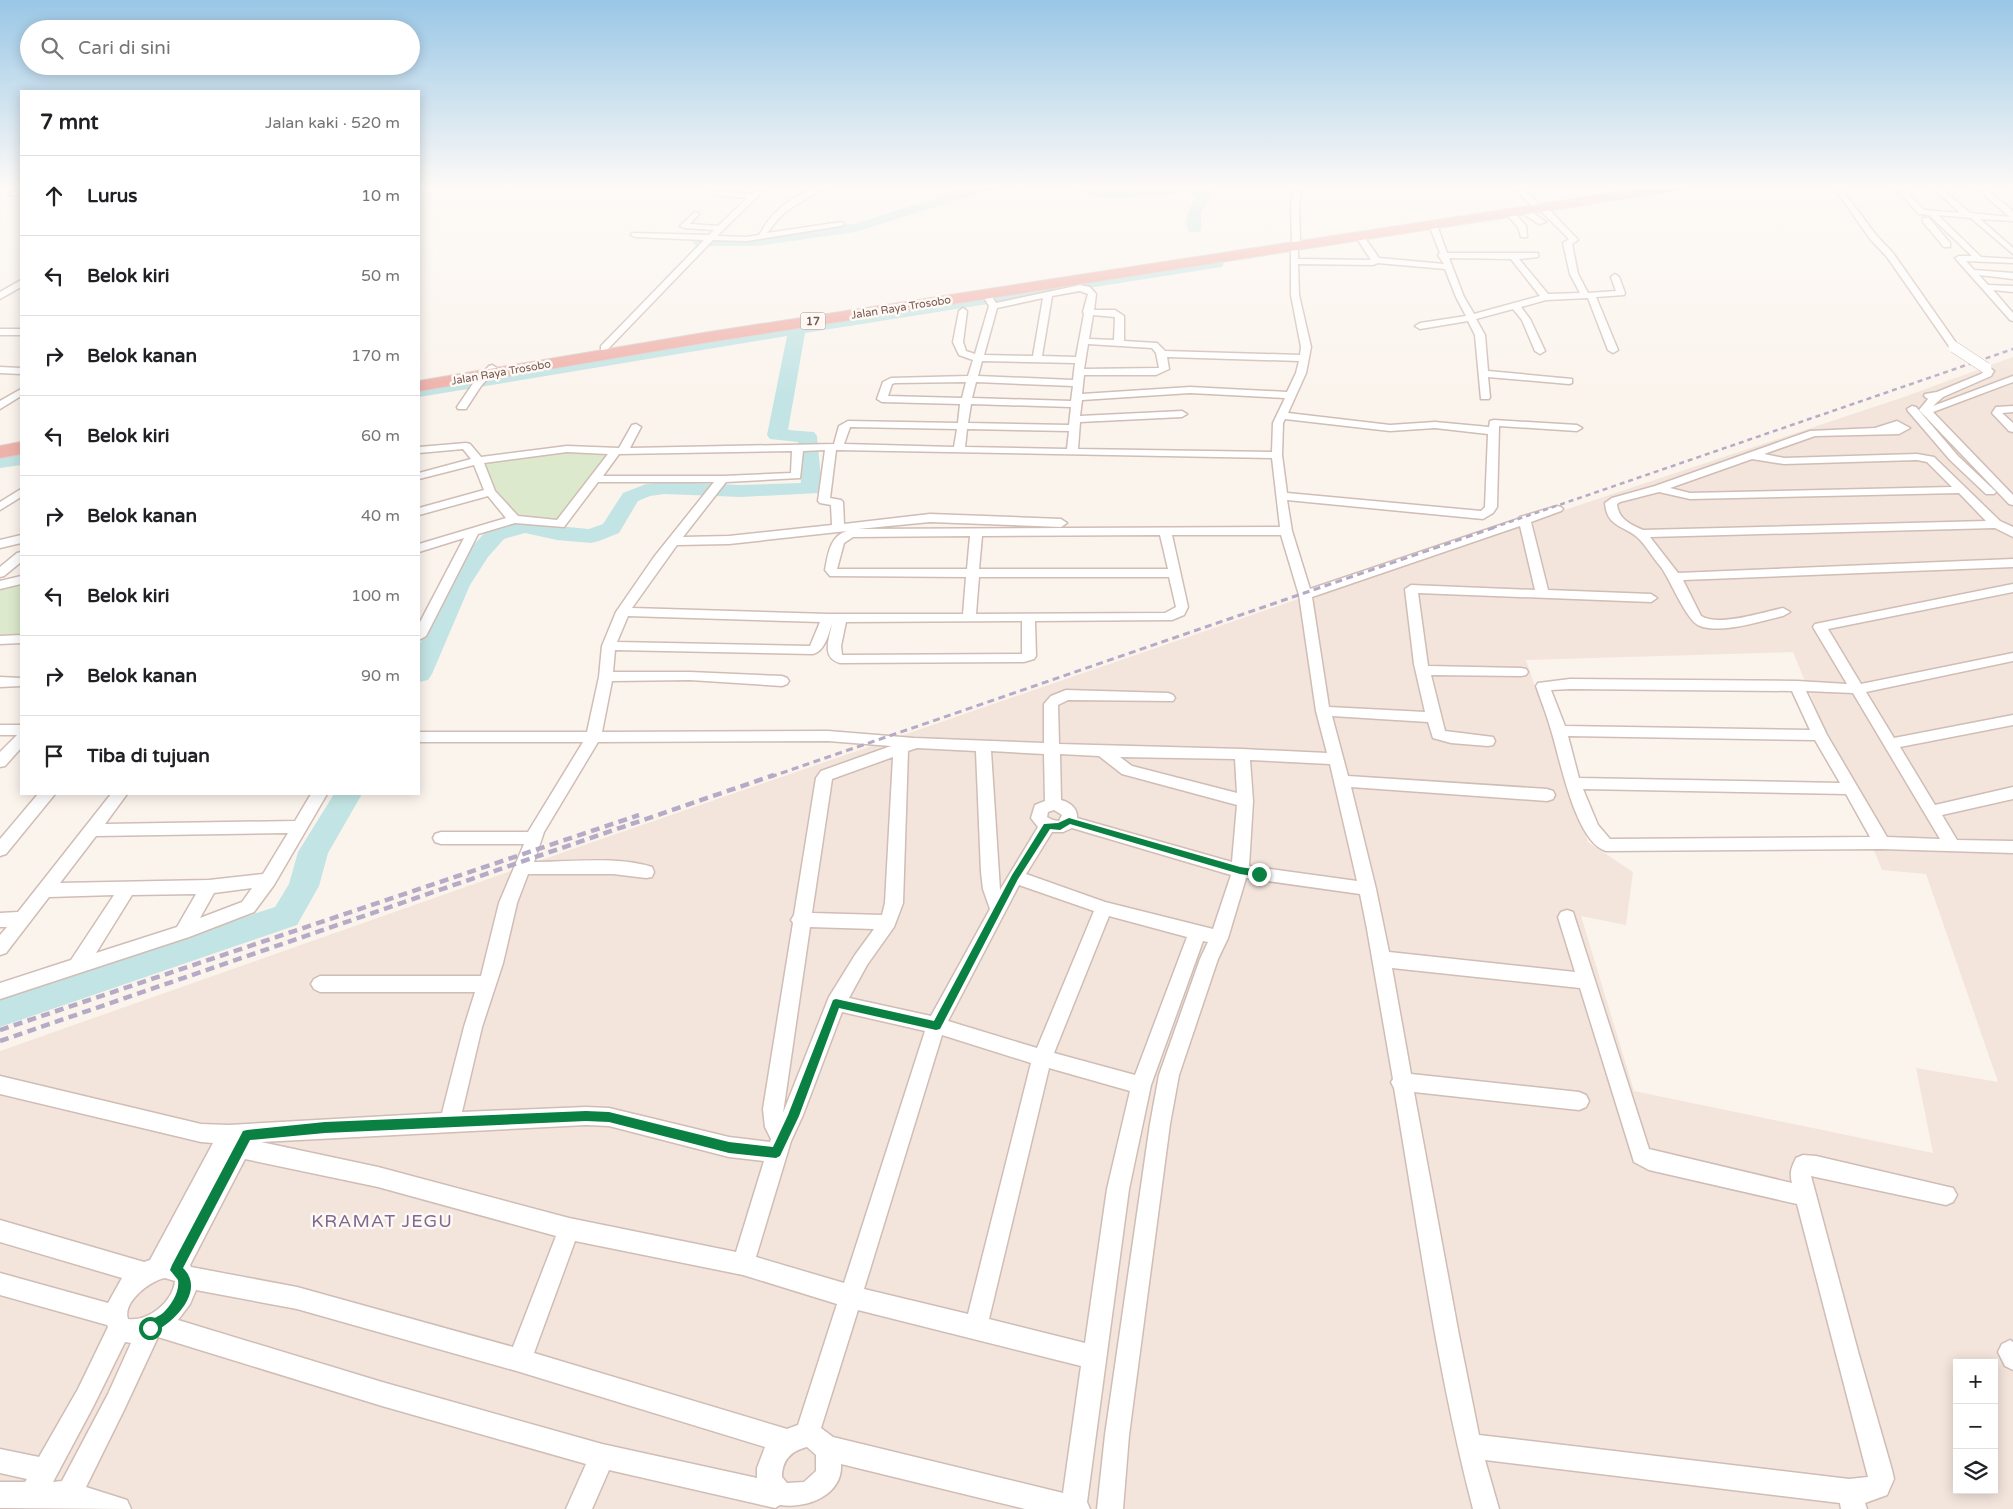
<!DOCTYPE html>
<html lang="id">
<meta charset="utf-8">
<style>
body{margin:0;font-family:"Varela Round",sans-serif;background:#f2f2f2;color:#202124}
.controls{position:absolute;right:15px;bottom:15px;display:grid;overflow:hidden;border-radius:0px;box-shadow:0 2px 12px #0003}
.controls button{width:45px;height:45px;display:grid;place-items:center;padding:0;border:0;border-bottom:1px solid #e0e0e0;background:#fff;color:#202124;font:25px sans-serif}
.stop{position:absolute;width:15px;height:15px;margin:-11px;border:4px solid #0b8043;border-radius:50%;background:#fff}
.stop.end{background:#0b8043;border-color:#fff;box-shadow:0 1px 5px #0008}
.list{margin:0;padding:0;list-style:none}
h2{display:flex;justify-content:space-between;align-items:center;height:65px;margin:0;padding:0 20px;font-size:21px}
h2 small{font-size:16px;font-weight:400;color:#757577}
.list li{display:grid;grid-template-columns:32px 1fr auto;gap:15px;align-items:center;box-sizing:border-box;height:80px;padding:0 20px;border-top:1px solid #e0e0e0}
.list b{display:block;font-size:19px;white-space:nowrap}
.list em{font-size:16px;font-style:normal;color:#757577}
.icon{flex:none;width:28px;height:28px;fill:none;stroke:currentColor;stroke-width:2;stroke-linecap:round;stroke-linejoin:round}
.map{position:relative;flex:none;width:2013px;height:1509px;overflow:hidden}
.search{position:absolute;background:#fff;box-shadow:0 2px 12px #0003;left:20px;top:20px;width:400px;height:55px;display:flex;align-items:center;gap:12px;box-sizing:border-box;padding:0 18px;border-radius:28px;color:#757577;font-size:19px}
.panel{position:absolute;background:#fff;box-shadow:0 2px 12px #0003;left:20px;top:90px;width:400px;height:705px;border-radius:0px}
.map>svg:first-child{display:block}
.residential{fill:#f3e5dc;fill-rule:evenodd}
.green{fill:#dce9cc}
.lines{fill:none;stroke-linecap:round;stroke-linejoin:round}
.river{fill:#c3e4e4;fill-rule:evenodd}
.street-casing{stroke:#d0bdb5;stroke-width:3}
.highway-casing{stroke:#d9d1ce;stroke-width:2}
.street{fill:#fff;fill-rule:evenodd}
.highway{fill:#efb2ab;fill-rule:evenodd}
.rail-far2{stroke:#b5abc6;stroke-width:2.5;stroke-dasharray:5 4;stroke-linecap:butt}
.rail-far1{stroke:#b5abc6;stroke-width:3;stroke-dasharray:7 4.5;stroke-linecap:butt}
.rail{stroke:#b5abc6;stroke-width:4.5;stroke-dasharray:9 5.5;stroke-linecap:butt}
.street-bridge-casing{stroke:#d0bdb5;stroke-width:12;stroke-linecap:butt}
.street-bridge{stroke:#fff;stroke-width:11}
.route{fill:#0b8043}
.labels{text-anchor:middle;stroke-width:5;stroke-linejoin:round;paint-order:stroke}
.far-street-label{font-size:11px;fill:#765951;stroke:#fef9f4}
.shield{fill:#fef9f4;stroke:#9f8982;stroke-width:1}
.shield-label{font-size:11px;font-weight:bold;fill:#765951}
.near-quarter-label{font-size:18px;letter-spacing:1px;fill:#7e6990;stroke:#fef9f4}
</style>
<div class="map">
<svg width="2013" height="1509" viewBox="0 0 2013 1509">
<rect width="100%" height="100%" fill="#fbf4ed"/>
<path class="residential" d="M2013,357v1152h-2013v-458l587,-207 743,-256 571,-190zM1793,652l89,218 44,4 72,208 -82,-14 17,85 -299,-62 -53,-175 45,9 7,-53 -45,-30 -62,-182zM1957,1363h37v127h-37z"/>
<g class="green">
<polygon points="565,449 613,451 557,525 515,518 495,490 481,461"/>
<polygon points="21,580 21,639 0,640 0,585"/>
</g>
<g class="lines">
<g class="river">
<polygon points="976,186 995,186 993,189 855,232 757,246 700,246 695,245 693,242 695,239 700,238 757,238 853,224"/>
<path d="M1076,186h17l19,5 11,-1 9,-4h15l-1,2c16,-1 55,-7 66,5l-11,19v17l-2,3h-10c-7,-13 2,-26 8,-37 -29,-7 -101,16 -121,-9z"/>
<polygon points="1216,259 1221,261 1224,264 1221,267 805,333 788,430 814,432 817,436 822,489 819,493 741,497 664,494 650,496 638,501 619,533 599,541 591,543 557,540 525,533 504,539 488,557 470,585 432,674 428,680 419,682 419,646 446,585 471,548 488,529 524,519 557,526 589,529 603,524 623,493 646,484 664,482 741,485 801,483 798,442 770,439 767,435 787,336 419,397 419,387 797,324"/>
<polygon points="21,453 21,465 0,468 0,456"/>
<polygon points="334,794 362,794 328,853 319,886 297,925 0,1027 0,997 275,907 289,884 298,852"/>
</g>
<g class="street-casing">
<g id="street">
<path d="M760,186h8l-51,50 30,1 12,-2c4,-6 8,-14 13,-19 9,-11 41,-31 54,-30l-38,24 -10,9 -11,14 74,-11 4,2 -4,2 -94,15 -34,-1 -106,110h-6v-4l103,-106 -69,-3 -4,-2 1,-2 77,2 5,-5 -30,-2 -4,-2 15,-14 4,2 -9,10 28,2 29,-28 -31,-3 -4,-2 1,-2 39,3z"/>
<polygon points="1294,186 1301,186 1299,206 1300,242 1296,244 1292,242 1291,206"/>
<polygon points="1511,186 1519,186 1537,201 1537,205 1531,205"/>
<polygon points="1833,186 1839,186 1876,235 1893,253 1959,347 1957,349 1951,349 1887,257 1870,239"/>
<polygon points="1893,186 1901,186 1924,210 1960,213 1931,186 1939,186 1970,213 2010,217 1974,186 1982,186 2013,211 2013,221 1980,219 2013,248 2013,254 1971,218 1938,215 1981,257 2013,259 2013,263 1966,261 1974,270 2013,273 2013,279 1979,275 1988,285 2013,286 2013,292 1993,290 2013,313 2013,321 2010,320 1955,258 1959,256 1972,256 1929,215 1919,214"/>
<polygon points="21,189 21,193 13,196 9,194"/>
<path d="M1539,205h6l33,35 -6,4 6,30 10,19 28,-2 -5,-14 4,-3 4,3 6,16 -1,2 -28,2 22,53 -5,3 -5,-3 -20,-52 -42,2 -25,7 9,12 15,32 -5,3 -5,-3 -13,-31 -9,-11 -37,10 9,16 3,36 84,8v4l-3,1 -81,-7 2,20 -1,2h-8l-6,-64 -7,-14 -48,8 -5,-3 5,-3 46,-7 -10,-19 -11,-28 -67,-6 -5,2 -75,-1 1,31 12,52 -5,26 -18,40 102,12 45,-3 54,5 1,-6 4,-1 83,5 5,3 -5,3 -78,-5 -2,81 -4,6 -10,6 -196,-19 5,31 18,58 208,-70 2,-2 37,-11 4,1 2,2 -2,2 -30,11 17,68 103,4 6,4 -6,4 -233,-9 10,73 93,2 5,1 2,3 -2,3 -5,1 -90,-1 14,56 48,6 2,4 -2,4 -5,1 -37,-3 -18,-5 -5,-16 -96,-6 16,60 199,13 6,2 2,4 -2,4 -6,2 -196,-14 25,102 13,63 186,20 -17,-55 3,-5 6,-2 6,2 76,237 143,34c-3,-11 0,-16 4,-25l7,-3 13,1 137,32 4,7 -4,7 -7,3 -135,-29 48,179 33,115 2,9 -7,16 -22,8 2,6h-26l-1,-6 -355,-43 14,49h-26c-36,-138 -55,-280 -79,-421l-3,-6 2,-3 -26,-150 -7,-35 -114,-16 -18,60 -10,21 -39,116 -9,49 -41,311 -6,74h-26l8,-74 45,-311 9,-49 41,-116 8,-17 -5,-1 -52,144 -22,104 -42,313 3,7h-65l-184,-45c2,31 -34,45 -61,41l-5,3 -166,-38 -17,39h-26l20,-45 -204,-58 -224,-69 -34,73 -38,77 41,13 4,9 -131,-1v-26h25l2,-3 -27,-6v-24l39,8 39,-68 30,-62 -1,-2 -107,-30v-22l108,30 14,-25 -122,-36v-22l144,42 6,-2 63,-117 -12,-1 -201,-48v-18l201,48 28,1 213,-12 22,-86 11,-35h-155l-6,-3 -3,-5 3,-5 6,-3h161l18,-73 25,-59h-83l-6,-2 -2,-4 2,-4 6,-2h87l55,-90h-164v-10h168l12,-55 3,-31 14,-34 38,-55 60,-75h-116l-34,45 -49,-4 -37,11 -52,102 -7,4v-16l45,-86 -45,14v-8l87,-26 -18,-22 -69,19v-7l65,-18 -10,-25 -55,14v-6l52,-14 -8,-10 -44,4v-6l47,-4 4,1 11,13 86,-11 52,2 13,-23 4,-1 5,3 -11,21 204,-4 5,-18 9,-5 110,2 2,-19 -78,-2 -5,-3 6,-17 8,-4 77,-2 5,-16 -14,-5 -6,-13 6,-31 4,-3 4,3 -4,31 3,9 9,3 14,-48 -7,-12 4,-3 3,1 7,11 84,-18 10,2 6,7 -2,16h21l9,6v25l33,2 8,8 135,4 1,-8 -10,-52v-50l7,2v12l73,1 -15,-23 4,-2h3l16,23 65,6 -6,-9 2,-2 -11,-28 4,-2 4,2 10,28h91v4l-19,2 29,35 32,-1 -10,-19 -7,-31 6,-4 -30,-30zM1449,258l62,1 29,37 -66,18 -10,-17zM1080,291l8,3 -5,18 1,2 -8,43 -34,-1 10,-60zM1043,298l-10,58 -49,-1 13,-47zM1093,315l22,2 -1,23 -25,-1zM1088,344l64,4 4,5 3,15 -75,1zM1167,357l132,4 -3,12 -9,19 -97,-5 -108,7 2,-19h72l13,-6zM982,361l93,2 -2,17 -95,-4zM966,382l-4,16 -74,-2 4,-12 3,-1zM976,382l97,4 -2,15 -99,-3zM1190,393l95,5 -12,25 -1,29 -194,-3 2,-27 102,-5 5,-3 -5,-3 -102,5 2,-16zM971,404l100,3 -2,18 -101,-2zM1285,419l105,12 45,-3 53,6 -3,73 -4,4 -194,-18 -5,-38 1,-32zM850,427l107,2 -3,18 -110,-3zM967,429l102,2 -2,18 -102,-2zM825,450l-7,51 2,2 11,2 1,20 -103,11 -46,1 43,-55 74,-4 3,-27zM836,450l436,8 8,69 -422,2 72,-7 131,5 6,-4 -6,-4 -131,-5 -86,10 -1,-22 -2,-2 -11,-2zM792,451l-1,22 -68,3h-120l16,-22zM567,452l41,2 -51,66 -39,-4 -23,-25 -11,-28zM1520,526l15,64 -124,-5 -6,4 9,75 11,48 -96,-5 -17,-110zM847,531c-17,5 -19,23 -22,39l5,6 136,1 -3,37h-135l-196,-6 45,-63 52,-1zM1160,535l8,34h-189l3,-33zM1172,535h109l18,60 17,116 11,42 -85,-4 -183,-5 -1,-39 10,-5 105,1 2,-3 -2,-3 -5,-2 -102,-3 -15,6 -7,8v39l-130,-5 -86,-7 -226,1 10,-51 78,-1 92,6 5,-2 2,-3 -2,-3 -5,-2 -92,-4h-77l2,-22 198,4c12,-3 15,-19 19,-30 -3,15 -11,34 8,39l184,-1 10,-3 2,-3 -1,-35 137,-1 12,-5 4,-8zM970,536l-3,33h-130l7,-26 9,-6zM979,577h190l7,30 -11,6 -189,1zM628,616l192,6 -10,24 -193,-4zM1022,621v33l-180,1 -1,-9 5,-24zM828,741l63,5 -70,25 -5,7 -22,137 -3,5 2,3 -30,186 2,18 6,12 -1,3 -41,-5 -120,-29 -23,-1 -124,5 20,-85 21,-64 14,-60 11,-29h85l33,4 6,-1 2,-5 -2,-5c-36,-11 -81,-5 -118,-5l10,-30 54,-90zM917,748l59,3 5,121 2,17 7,20 -59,107 -82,-18 18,-33 27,-38 9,-24 5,-152zM991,751l53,3 1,47 -10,4 -4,13 7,9 -38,63zM1060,754l39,2 23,18 115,31 -5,57 -155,-44c1,-10 -8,-16 -16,-18zM893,757l-8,146 -3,12 -70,-2 20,-134zM1120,757l115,2 2,34 -105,-27zM1250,760l80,4 27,117 -108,-15 4,-65zM1054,810l8,5 -3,6 -6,-1 -6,-3 1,-5zM1072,828l159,47 -18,54 -108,-27 -79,-28 26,-42h11zM1019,885l75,26 -57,137 -89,-27zM1109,916l78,21 -52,138 -81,-22zM810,927l64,2 -19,26 -26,42 -46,116zM1392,968l188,20 54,174 15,8 148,34 71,273 -19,2 -370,-44 -20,-100 -45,-243 165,18 7,-3 3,-6 -3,-6 -7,-3 -168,-18zM842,1012l83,19 -81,252 -88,-26 35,-116 12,-26zM942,1035l89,28 -63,251 -104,-25zM1049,1068l81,23 -23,98 -22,154 -96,-24zM586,1125l23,1 120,31 35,4 -28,91 -167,-34 -191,-51 -117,-25zM245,1159l133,28 178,49 -43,111 -216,-60 -106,-20 -1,-2zM575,1241l168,34 94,29 -39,121 -11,4 -253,-76zM165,1278l10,3c-2,21 -27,41 -47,38 -6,-17 23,-39 37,-41zM196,1290l101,19 223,63 245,75 -8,21v10l-155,-34 -220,-62 -204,-62 12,-16zM858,1310l223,56 -18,127 -230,-56 -12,-9zM125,1342l6,1 -23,51 -46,87 -9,1 41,-77zM807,1447l9,8v16l-12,11 -17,1 -5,-6c0,-17 9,-26 25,-30z"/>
<polygon points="1520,208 1526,208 1546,222 1539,224 1520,212"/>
<polygon points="1507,211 1513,211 1526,226 1527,237 1521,237 1518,227 1507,215"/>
<polygon points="1923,218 1929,218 1950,243 1950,247 1944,247 1923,222"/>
<polygon points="21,280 21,287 0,299 0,292"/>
<rect x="0" y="329" width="21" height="6"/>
<polygon points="492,365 497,368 481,386 466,409 458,409 457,407 474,382 489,366"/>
<polygon points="1986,365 1994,371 1991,376 1943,397 1933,406 2013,376 2013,382 1933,412 2013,495 2013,505 2009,504 1919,410 1928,399 1924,396 1925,394 1937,392 1981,374 1984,371 1981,368"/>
<polygon points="0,367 21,368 21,374 0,373"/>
<polygon points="21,389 21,396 0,409 0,401"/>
<polygon points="1912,406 1916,407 1958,456 1994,490 1996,492 1994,494 1986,494 1950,460 1908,411 1907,409"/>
<polygon points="2013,406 2013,412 2002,413 2013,423 2013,432 2009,431 1992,413 1996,407"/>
<path d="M1897,421l13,7 -11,6 -84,2 -51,18 20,4 133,-4 17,3 66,64 13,6v10l-18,-9 -345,9 28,36 335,-14v8l-330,13 18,36c17,11 62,-4 82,-8l7,4 -7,4c-23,5 -60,18 -83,10 -13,-4 -29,-45 -39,-59 -8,-9 -15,-22 -24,-30 -14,-12 -30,-10 -32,-34l7,-5 43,-12 155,-55 65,-3zM1752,459l32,5 133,-4 10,2 25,25 -262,6 -20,-5zM1659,492l31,7 269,-6 27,28 -343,9c-12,-5 -25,-11 -26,-26l3,-2z"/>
<polygon points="21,489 21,497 0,510 0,502"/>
<polygon points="21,535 21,543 0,548 0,540"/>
<polygon points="21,552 21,562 4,576 0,577 0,567 17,553"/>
<polygon points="21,576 21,584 0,589 0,581"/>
<path d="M2013,584v8l-185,37 33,55 152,-31v8l-147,31 28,46 119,-23v10l-113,22 35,58 78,-18v12l-71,16 15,25 56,1v12l-131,-4 -276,2c-31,-9 -46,-93 -55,-121 -4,-15 -10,-29 -15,-44l2,-3 32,-4 227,2 50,3 -34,-57 2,-3zM1570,689l222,2 18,39 -245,-4 -14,-36zM1806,691l47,2 87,146 -53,-2 -60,-102zM1568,736l247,4 25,43 -261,-5zM1583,789l263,5 24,43 -260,2 -12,-14z"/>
<polygon points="21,635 21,643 0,644 0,636"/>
<polygon points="0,677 21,678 21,686 0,687"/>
<polygon points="0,725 21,725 21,748 5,766 0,767 0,752 17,735 0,735"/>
<polygon points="38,794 55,794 6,854 0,856 0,839"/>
<path d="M111,794h16l-22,30 190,-3 16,-27h16l-53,91 -20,27 -65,25 -189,62v-16l71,-23 43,-65 -65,2 -43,56 -6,2v-20l7,-8h-7v-14l18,-1zM288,833l-25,41 -54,6 -149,3 36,-47zM252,888l-10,14 -42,16 14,-25zM196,894l-19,33 -81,26 36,-58z"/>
<polygon points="2010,1340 2013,1342 2013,1370 2005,1366 1998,1352 2002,1344"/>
</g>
</g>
<g class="highway-casing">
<g id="highway">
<polygon points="1657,186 1687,186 1680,190 703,343 419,391 419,381 703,333"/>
<polygon points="21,442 21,454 0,458 0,446"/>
</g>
</g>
<use href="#street" class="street"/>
<use href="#highway" class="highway"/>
<polyline class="rail-far2" points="1492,528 2013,349"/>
<polyline class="rail-far1" points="770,777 1496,527"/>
<g class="rail">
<polyline points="0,1030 639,815"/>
<polyline points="0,1041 774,775"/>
</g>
<g class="street-bridge-casing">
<polyline id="street-bridge" points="1954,347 1986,368"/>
</g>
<use href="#street-bridge" class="street-bridge"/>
</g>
<linearGradient id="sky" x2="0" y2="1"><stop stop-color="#99c7e6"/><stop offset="0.47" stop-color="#fdfaf7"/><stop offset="1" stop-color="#fdfaf7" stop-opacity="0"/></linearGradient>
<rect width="2013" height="397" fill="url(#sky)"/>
<path class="route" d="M1069,818l171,49 19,3 5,4 -5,3 -19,-3 -170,-50 -10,6 -10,-1 -32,50 -78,150 -4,1 -97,-22 -40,108 -19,40 -4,2 -47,-5 -120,-31 -23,-1 -261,12 -75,7 -67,128c24,23 -11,57 -33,66l-4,-2 -2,-4c3,-8 13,-10 19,-15 8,-8 17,-21 15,-33l-8,-10 2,-5 71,-134 4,-1 78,-8 261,-11 23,1 120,30 44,5 15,-32 45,-115 3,-1 98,22 78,-146 32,-51 14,-1z"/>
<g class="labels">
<g class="far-street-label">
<text transform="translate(901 307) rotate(-9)" y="4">Jalan Raya Trosobo</text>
<text transform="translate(501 372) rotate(-10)" y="4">Jalan Raya Trosobo</text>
</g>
<rect class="shield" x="800.5" y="312.5" width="25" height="17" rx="4"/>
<g class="shield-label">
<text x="813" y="325">17</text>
</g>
<g class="near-quarter-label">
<text x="382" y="1227">KRAMAT JEGU</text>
</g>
</g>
</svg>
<div class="controls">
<button>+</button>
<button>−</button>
<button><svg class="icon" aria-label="layers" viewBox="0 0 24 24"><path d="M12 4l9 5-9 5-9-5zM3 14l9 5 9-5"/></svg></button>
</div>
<div class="stop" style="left:150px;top:1328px"></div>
<div class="stop end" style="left:1259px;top:874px"></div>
<div class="search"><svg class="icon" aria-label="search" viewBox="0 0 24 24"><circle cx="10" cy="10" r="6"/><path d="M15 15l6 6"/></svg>Cari di sini</div>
<section class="panel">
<h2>7 mnt<small>Jalan kaki · 520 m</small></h2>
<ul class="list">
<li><svg class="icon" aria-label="ahead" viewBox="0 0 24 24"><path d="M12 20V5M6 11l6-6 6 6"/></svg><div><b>Lurus</b></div><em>10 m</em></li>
<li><svg class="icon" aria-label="left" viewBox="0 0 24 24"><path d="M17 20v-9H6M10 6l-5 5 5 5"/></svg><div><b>Belok kiri</b></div><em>50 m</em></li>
<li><svg class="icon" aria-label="right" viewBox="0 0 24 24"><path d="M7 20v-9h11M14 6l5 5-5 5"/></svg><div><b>Belok kanan</b></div><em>170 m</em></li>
<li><svg class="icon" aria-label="left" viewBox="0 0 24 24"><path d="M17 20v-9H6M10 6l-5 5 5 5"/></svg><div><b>Belok kiri</b></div><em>60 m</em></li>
<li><svg class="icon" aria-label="right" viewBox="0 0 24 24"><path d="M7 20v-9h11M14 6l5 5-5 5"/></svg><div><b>Belok kanan</b></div><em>40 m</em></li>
<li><svg class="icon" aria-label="left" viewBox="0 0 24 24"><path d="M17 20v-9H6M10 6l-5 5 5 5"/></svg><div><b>Belok kiri</b></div><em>100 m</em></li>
<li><svg class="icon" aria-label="right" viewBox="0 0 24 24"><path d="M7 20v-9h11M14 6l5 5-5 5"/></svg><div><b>Belok kanan</b></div><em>90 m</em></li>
<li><svg class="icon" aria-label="arrive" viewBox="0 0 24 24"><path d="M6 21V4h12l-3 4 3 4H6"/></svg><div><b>Tiba di tujuan</b></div></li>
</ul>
</section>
</div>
